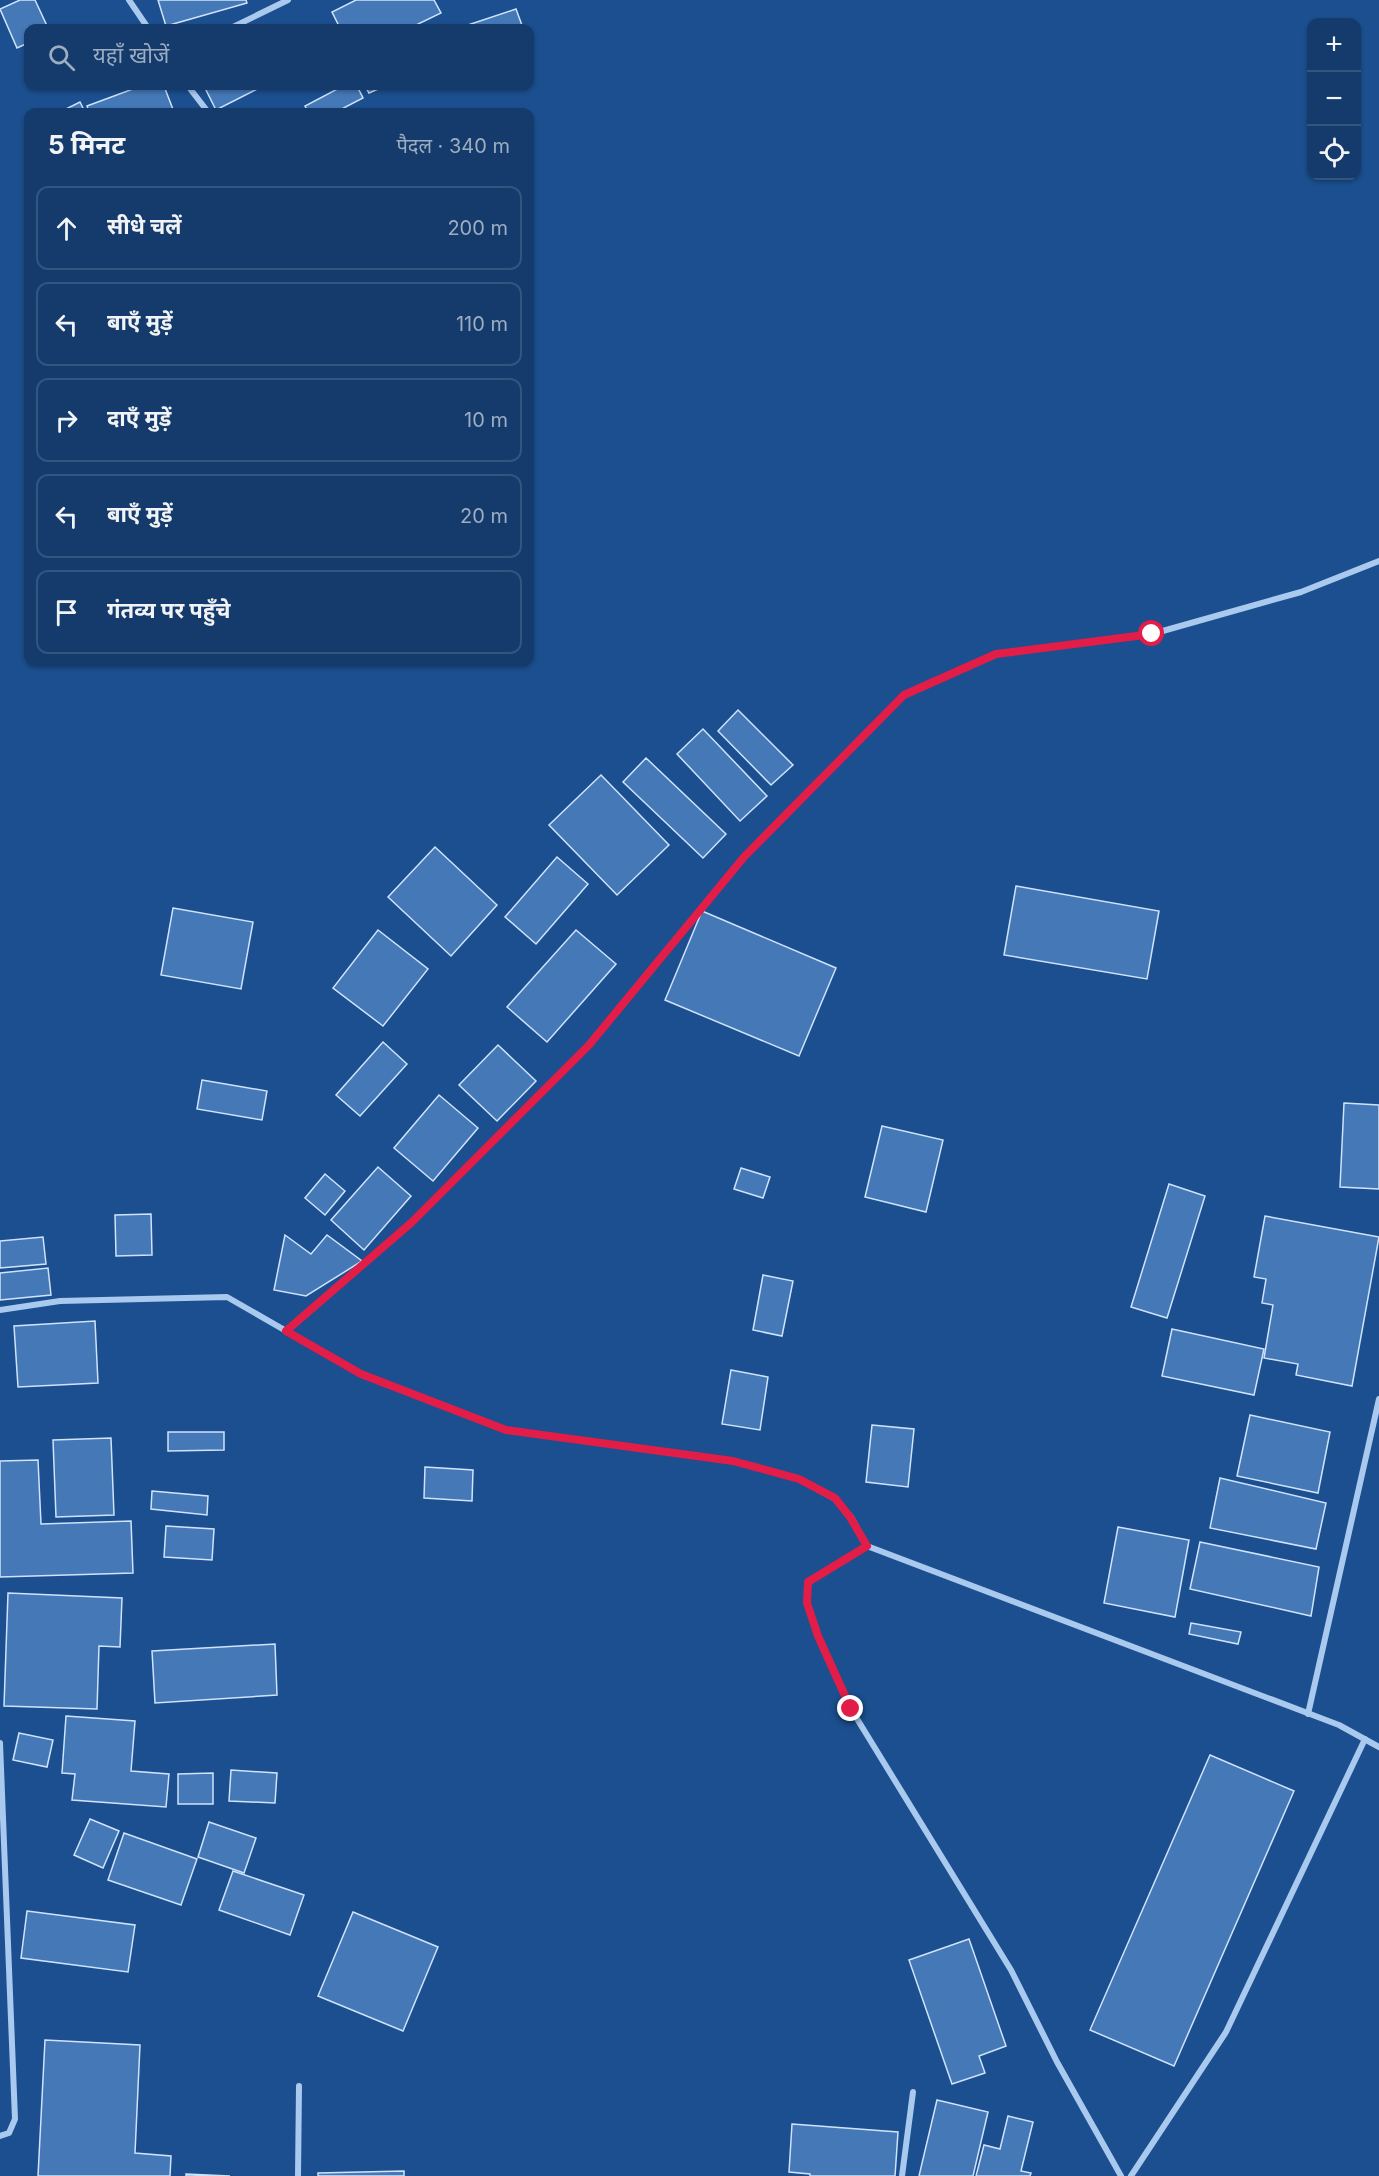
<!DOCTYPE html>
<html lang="hi">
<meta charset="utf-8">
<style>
body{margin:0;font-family:Inter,"Noto Sans Devanagari",sans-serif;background:#1d4271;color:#f1f3f6}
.controls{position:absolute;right:18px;top:18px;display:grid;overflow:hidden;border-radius:12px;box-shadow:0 2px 4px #0004}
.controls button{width:54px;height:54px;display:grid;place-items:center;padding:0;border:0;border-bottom:2px solid #33557e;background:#143b6b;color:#f1f3f6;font:30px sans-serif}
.stop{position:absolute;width:18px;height:18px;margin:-14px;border:4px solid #e11d48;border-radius:50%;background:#fff}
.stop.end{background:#e11d48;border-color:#fff;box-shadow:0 2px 6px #0008}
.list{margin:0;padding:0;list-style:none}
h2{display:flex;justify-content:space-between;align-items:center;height:78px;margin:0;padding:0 24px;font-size:26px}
h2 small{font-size:20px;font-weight:400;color:#9dadc1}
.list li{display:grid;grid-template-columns:39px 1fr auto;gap:18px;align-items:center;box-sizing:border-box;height:84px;margin:0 12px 12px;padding:0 12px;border:2px solid #33557e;border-radius:12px}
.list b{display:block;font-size:22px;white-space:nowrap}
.list em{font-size:20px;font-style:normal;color:#9dadc1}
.icon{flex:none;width:33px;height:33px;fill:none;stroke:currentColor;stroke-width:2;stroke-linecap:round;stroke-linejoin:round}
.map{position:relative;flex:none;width:1379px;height:2176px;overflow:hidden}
.search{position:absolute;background:#143b6b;box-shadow:0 2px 4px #0004;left:24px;top:24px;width:510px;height:66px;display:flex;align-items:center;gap:15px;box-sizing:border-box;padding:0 21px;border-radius:12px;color:#9dadc1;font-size:22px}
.panel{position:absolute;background:#143b6b;box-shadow:0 2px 4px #0004;left:24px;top:108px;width:510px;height:558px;border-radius:12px}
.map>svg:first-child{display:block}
.building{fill:#4478b7;stroke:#cfe3fa;stroke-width:1.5}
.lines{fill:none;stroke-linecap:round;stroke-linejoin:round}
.minor{stroke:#a9c9ee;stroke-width:6}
.route{stroke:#e11d48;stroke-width:8}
</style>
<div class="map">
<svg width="1379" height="2176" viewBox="0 0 1379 2176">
<rect width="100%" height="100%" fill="#1b4f8f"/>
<g class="building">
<polygon points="20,0 35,0 48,28 28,28 28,43 17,48 0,9"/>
<polygon points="158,0 246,0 247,3 166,26"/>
<polygon points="356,0 434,0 441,13 410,28 340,28 332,12"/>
<polygon points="516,9 523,28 466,28 465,26"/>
<polygon points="141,86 164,86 174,112 89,112 87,106"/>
<polygon points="204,86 263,86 216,110"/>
<polygon points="343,86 357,86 363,98 336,112 308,112 305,106"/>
<polygon points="365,86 385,86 369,93"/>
<polygon points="80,102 85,112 60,112"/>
<polygon points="738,710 793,765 771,785 718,731"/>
<polygon points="703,729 767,796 740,821 677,754"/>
<polygon points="646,758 726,834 703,858 623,782"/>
<polygon points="601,775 669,845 617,895 549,825"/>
<polygon points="435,847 497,905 451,956 388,897"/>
<polygon points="557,857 588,884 536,944 505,917"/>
<polygon points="1016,886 1159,911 1147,979 1004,955"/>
<polygon points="173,908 253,922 241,989 161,975"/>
<polygon points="702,911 836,968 799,1056 665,1000"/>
<polygon points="378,930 428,969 383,1026 333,988"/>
<polygon points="576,930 616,964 547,1042 507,1007"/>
<polygon points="383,1042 407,1064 360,1116 336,1095"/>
<polygon points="498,1045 536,1081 497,1121 459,1085"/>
<polygon points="202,1080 267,1091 262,1120 197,1109"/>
<polygon points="439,1095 478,1128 433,1181 394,1148"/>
<polygon points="1344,1103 1379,1105 1379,1189 1340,1187"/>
<polygon points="882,1126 943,1140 926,1212 865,1197"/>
<polygon points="378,1167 411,1196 364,1250 331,1220"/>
<polygon points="741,1168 770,1177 763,1198 734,1189"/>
<polygon points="325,1174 345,1191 325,1215 305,1198"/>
<polygon points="1169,1184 1205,1196 1167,1318 1131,1307"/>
<polygon points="151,1214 152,1255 116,1256 115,1215"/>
<polygon points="1265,1216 1379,1237 1352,1386 1296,1375 1298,1364 1264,1358 1273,1305 1262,1303 1266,1279 1254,1277"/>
<polygon points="285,1235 311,1254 327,1235 362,1261 306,1296 274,1290"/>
<polygon points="43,1237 46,1264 0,1268 0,1241"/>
<polygon points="48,1268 51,1295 0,1300 0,1273"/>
<polygon points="763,1275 793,1281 782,1336 753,1330"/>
<polygon points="95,1321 98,1383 18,1387 14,1326"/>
<polygon points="1172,1329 1264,1349 1254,1395 1162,1376"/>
<polygon points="731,1370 768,1377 760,1430 722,1424"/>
<polygon points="1250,1415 1330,1432 1318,1493 1237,1476"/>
<polygon points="872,1425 914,1429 908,1487 866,1482"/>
<polygon points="168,1432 224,1432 224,1450 168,1451"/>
<polygon points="111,1438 114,1515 56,1517 53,1440"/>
<polygon points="38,1460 41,1524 131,1521 133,1573 0,1577 0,1461"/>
<polygon points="425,1467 473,1470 472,1501 424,1498"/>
<polygon points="1220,1478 1326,1503 1316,1549 1210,1528"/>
<polygon points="152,1491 208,1496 207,1515 151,1509"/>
<polygon points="166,1526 214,1529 212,1560 164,1557"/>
<polygon points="1118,1527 1189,1540 1175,1617 1104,1603"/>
<polygon points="1200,1542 1319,1567 1311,1616 1190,1589"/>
<polygon points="8,1593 122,1598 120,1647 99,1646 97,1709 4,1706"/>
<polygon points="1191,1623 1241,1632 1238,1644 1189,1634"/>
<polygon points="275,1644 277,1695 155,1703 152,1651"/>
<polygon points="66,1716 135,1721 131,1771 169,1774 166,1807 72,1800 75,1774 62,1773"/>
<polygon points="19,1733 53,1740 47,1767 13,1760"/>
<polygon points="1210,1755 1294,1791 1174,2066 1090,2030"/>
<polygon points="231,1770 277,1773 275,1803 229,1801"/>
<polygon points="213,1773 213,1804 178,1804 178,1774"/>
<polygon points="90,1819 119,1831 103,1868 74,1855"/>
<polygon points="209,1822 256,1838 244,1873 198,1857"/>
<polygon points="124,1833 197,1859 181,1905 108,1880"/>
<polygon points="233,1871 304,1895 290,1935 219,1910"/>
<polygon points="27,1911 135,1925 128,1972 21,1958"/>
<polygon points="353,1912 438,1947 403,2031 318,1996"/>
<polygon points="969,1939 1006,2046 979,2056 985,2073 952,2084 909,1960"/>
<polygon points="45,2040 140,2045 135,2153 171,2156 170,2176 38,2176"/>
<polygon points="937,2100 988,2112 973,2176 919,2176"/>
<polygon points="1008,2116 1033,2122 1021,2171 1031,2173 1030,2176 976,2176 984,2145 1000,2149"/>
<polygon points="792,2124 898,2132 895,2176 810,2176 810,2174 789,2172"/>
<polygon points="404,2171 404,2176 318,2176 318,2173"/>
<polygon points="186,2174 230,2176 186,2176"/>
</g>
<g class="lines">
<g class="minor">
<polyline points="129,0 148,28"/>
<polyline points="231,28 288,0"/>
<polyline points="188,86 208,112"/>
<polyline points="0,1310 60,1301 227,1297 361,1374 506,1430 733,1461 799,1479 835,1499 851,1517 867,1546 1339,1725 1379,1747"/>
<polyline points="287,1331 411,1223 589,1045 744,857 904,695 996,654 1152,634 1301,592 1379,561"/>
<polyline points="867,1546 808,1582 807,1603 818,1636 851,1709 1011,1970 1057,2062 1121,2176"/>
<polyline points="1308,1714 1379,1399"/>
<polyline points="0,1743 15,2119 9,2133 0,2136"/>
<polyline points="298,2176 299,2086"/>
<polyline points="902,2176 913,2092"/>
<polyline points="1131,2176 1226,2032 1365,1739"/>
</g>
</g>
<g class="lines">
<polyline class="route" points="851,1709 818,1636 807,1603 808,1582 867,1546 850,1517 835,1498 799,1479 733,1461 506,1430 361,1374 286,1331 411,1223 589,1045 744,857 904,695 996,654 1152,634"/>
</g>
</svg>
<div class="controls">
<button>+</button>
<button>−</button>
<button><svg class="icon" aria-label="locate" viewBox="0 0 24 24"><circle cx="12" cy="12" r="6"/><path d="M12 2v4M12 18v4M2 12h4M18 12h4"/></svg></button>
</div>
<div class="stop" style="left:1152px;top:634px"></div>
<div class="stop end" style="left:851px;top:1709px"></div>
<div class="search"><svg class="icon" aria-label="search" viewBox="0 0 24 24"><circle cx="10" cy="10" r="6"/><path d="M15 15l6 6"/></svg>यहाँ खोजें</div>
<section class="panel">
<h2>5 मिनट<small>पैदल · 340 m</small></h2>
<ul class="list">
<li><svg class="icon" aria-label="ahead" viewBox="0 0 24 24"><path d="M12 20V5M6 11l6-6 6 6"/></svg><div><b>सीधे चलें</b></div><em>200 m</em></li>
<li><svg class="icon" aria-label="left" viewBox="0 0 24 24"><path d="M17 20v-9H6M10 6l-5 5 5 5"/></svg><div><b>बाएँ मुड़ें</b></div><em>110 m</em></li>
<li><svg class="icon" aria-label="right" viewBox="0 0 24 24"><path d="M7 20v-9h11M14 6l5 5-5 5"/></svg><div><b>दाएँ मुड़ें</b></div><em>10 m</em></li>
<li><svg class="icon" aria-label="left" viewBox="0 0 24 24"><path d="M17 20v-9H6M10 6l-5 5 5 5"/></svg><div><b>बाएँ मुड़ें</b></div><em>20 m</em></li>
<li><svg class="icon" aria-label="arrive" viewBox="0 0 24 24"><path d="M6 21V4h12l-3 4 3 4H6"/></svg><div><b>गंतव्य पर पहुँचे</b></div></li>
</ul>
</section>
</div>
